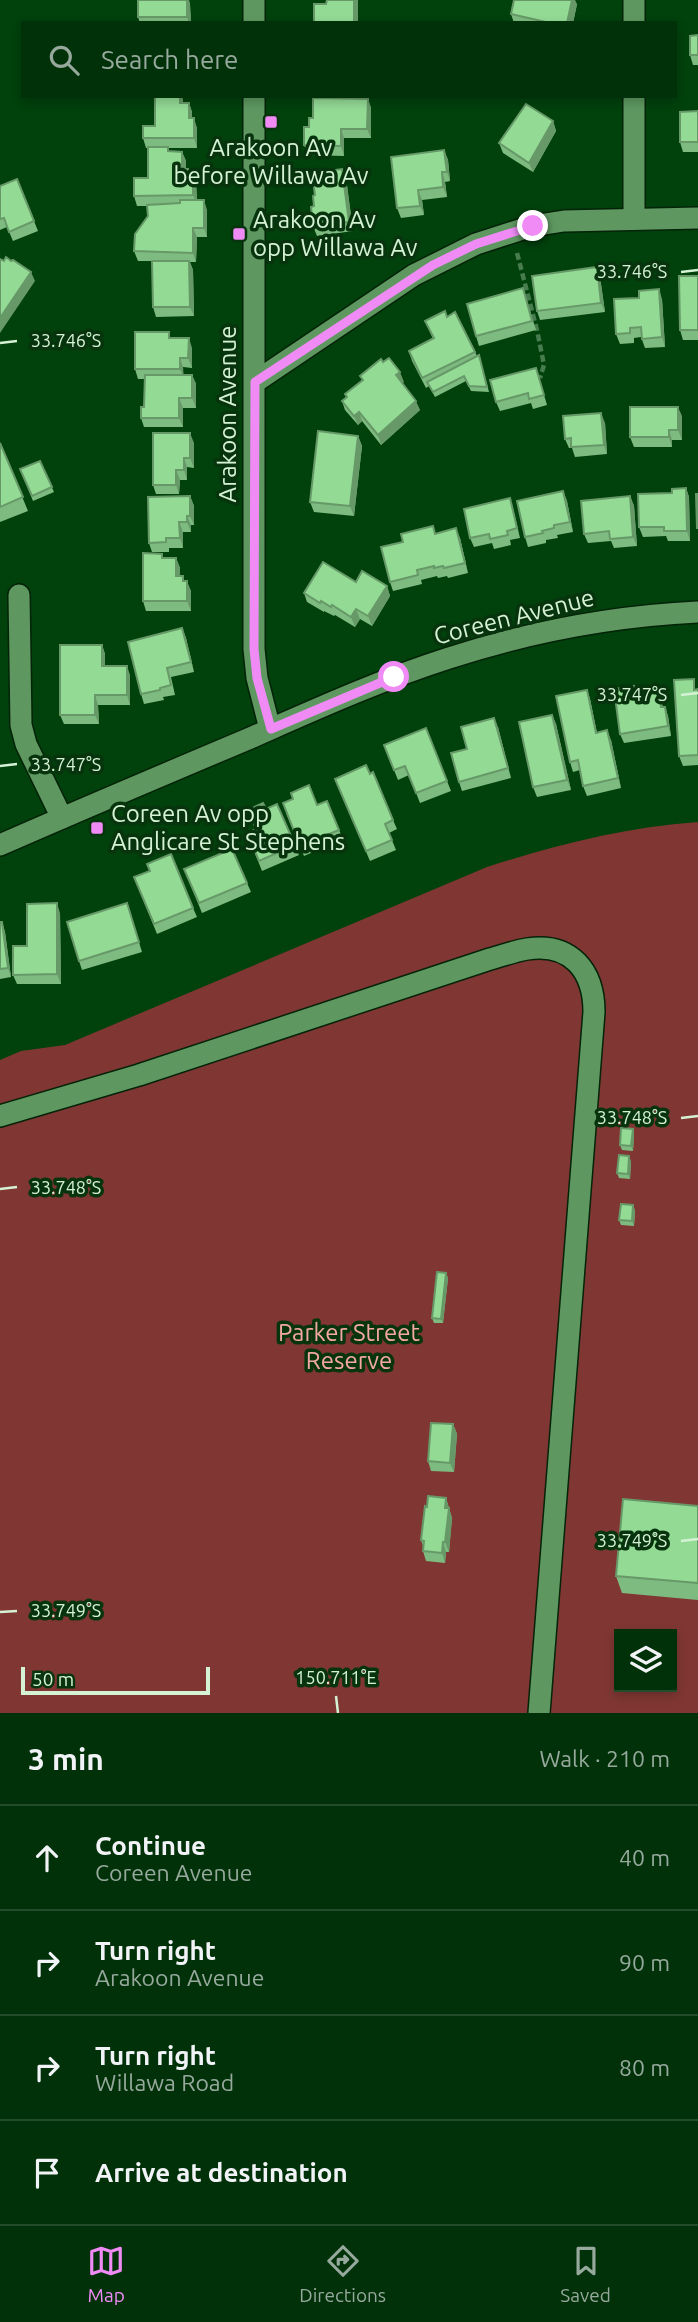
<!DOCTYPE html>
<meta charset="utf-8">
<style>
body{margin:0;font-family:Ubuntu,sans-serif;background:#0f3d17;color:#f1f3f6}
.controls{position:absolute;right:21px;bottom:21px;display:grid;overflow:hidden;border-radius:0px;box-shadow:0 4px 10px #0003}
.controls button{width:63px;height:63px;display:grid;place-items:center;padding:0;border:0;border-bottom:2px solid #234c2a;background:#013109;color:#f1f3f6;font:35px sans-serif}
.scale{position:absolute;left:21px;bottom:18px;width:189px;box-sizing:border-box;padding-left:7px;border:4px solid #d5f2d4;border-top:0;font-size:19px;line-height:24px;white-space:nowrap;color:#d5f2d4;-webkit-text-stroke:5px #07340d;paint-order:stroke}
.stop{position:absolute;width:21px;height:21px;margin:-16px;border:5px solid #f08bf6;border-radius:50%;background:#fff}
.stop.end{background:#f08bf6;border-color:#fff;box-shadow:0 2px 7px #0008}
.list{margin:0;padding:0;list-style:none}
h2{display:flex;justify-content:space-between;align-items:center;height:91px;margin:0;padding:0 28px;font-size:30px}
h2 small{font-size:23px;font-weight:400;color:#96a99c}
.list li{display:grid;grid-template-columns:46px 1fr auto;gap:21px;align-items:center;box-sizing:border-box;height:105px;padding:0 28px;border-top:2px solid #234c2a}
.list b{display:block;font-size:26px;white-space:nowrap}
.list p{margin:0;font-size:23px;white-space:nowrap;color:#96a99c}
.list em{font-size:23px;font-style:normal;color:#96a99c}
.icon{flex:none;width:38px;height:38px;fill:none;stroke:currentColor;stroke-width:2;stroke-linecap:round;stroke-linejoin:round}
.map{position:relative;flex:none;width:698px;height:1713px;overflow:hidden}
.search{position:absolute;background:#013109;box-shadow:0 4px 10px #0003;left:21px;right:21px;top:21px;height:77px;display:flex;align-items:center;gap:18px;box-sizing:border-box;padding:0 24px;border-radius:0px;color:#96a99c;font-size:26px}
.sheet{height:511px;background:#013109}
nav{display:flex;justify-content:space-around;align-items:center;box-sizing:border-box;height:98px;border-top:2px solid #234c2a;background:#013109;font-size:19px;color:#96a99c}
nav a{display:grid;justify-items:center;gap:4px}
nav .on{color:#f08bf6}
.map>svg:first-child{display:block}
.green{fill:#803733;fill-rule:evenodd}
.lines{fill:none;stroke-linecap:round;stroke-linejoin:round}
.minor-casing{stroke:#052308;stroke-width:24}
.path{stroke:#477c4e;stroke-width:4.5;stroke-dasharray:7 3.5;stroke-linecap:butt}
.minor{stroke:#5e9860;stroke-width:21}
.wall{fill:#7ebb80}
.shaded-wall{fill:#679968}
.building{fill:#93da95;stroke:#679968;stroke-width:2}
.route{stroke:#f08bf6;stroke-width:9}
.ticks{fill:none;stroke:#d5f2d4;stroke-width:2.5}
.poi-dot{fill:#f08bf6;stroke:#07340d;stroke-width:2.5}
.labels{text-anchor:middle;stroke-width:7;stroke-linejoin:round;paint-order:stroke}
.poi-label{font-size:24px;fill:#d5f2d4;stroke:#07340d;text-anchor:start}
.street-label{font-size:24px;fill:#d5f2d4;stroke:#07340d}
.park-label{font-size:24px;fill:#f3a8a1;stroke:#07340d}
.ticks-label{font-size:18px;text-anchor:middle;fill:#d5f2d4;stroke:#07340d;stroke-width:7;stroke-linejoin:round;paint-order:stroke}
</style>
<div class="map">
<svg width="698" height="1713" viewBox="0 0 698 1713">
<rect width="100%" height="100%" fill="#01410c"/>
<path class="green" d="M698,822v891h-698v-653l21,-9 44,-6 422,-178c69,-22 138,-40 211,-45zM619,1634h53v53h-53z"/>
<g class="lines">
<g class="minor-casing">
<g id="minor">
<polyline points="254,0 254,23"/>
<polyline points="634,0 634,23"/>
<polyline points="254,96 254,649 257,678 270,729"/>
<polyline points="634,219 634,96"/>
<polyline points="255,382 414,275 476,244 532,226 564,221 698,218"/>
<polyline points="19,595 21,725 26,744 62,818"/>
<path d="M0,845c82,-36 165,-71 248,-106 66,-29 132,-59 201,-81 80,-26 165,-42 249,-46"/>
<path d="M0,1116l139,-41 351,-116c12,-3 24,-8 37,-10 44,-7 67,22 67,63l-55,701"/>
</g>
</g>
<polyline class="path" points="517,253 537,330 544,365 540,378"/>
<use href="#minor" class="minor"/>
</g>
<g class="wall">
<polygon points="138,0 189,0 190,5 191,23 140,23 138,17"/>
<polygon points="577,4 573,23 514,23 511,14"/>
<polygon points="698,35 698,65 693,65 690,55"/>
<polygon points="155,96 182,96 183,103 189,103 192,112 192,118 197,128 197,148 168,148 169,151 182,152 186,161 186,169 188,169 189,172 193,172 196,182 197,200 207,210 207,237 197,237 196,262 190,262 193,270 194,316 156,317 153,307 152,261 138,261 134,251 148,216 147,206 137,206 134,196 148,178 148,148 146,148 143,138 155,126"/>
<polygon points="368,99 371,108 371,138 344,138 344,156 308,155 304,145 313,118"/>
<polygon points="698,111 698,152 683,152 680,142"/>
<polygon points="553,121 556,131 533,172 503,153 499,143"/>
<polygon points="444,150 448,160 450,181 445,182 447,197 422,200 424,215 401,218 397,208"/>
<polygon points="346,178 353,231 317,236 313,226 314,206"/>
<polygon points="0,186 34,221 38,231 13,241 7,227 0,230"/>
<polygon points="597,267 600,277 605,312 540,320 537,311"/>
<polygon points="698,276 698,340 683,340 680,330"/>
<polygon points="523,288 536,330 479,346 476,336"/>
<polygon points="662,299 665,347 645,348 641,337 634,338 634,343 620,344 616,334"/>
<polygon points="447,317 475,352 477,356 479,355 489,392 471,391 466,381 435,397 429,386 426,388 412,361 409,351 433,339 425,321"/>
<polygon points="171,338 192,348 192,368 183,367 183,375 192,375 196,384 196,408 183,408 183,427 144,427 141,418 144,407 144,379 138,379 135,369"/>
<polygon points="536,368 547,405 533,409 531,403 500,411 496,402"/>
<polygon points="360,376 404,382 402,383 420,410 381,445 362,421 358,425 345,410 342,401 346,397 345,394 362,380"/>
<polygon points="682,416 682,440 672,440 672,447 634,447 630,437"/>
<polygon points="605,423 607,454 575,457 572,448 569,448 565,439"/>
<polygon points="358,436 362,446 354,516 314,512 310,502"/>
<polygon points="0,443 28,511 0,522"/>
<polygon points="194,443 194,468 187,467 187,480 180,480 179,494 156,494 153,485"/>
<polygon points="40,461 54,492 33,501 20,469"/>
<polygon points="686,488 689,497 690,541 668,541 666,536 643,537 639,527 672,493"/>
<polygon points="563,491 567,501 573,532 557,535 558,538 546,540 546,543 528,547 525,537"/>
<polygon points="190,496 194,506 194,525 191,525 191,532 183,532 183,548 169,548 169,552 152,552 149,543"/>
<polygon points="630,496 634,506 637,546 614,548 611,541 588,543 584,534"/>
<polygon points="510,498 513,508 520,538 510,540 511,545 494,549 492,543 474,547 470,538"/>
<polygon points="436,533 460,538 468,573 448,578 447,576 438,578 437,576 421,580 422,584 393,591 390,582"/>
<polygon points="164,558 176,558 180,568 180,576 191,591 191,611 146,611 143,601"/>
<polygon points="356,582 387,586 390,596 372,626 360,619 355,627 335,615 334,616 324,611 324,612 307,602 304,593"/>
<polygon points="182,628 186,638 194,672 171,677 175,695 163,697 164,700 144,704 141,694"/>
<polygon points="102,645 105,654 105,666 130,675 130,705 98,705 99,724 64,724 60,715"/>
<polygon points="697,689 698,689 698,765 683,766 679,756"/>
<polygon points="587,690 590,699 597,733 611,740 621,788 587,796 583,786 580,770 573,772 570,762"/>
<polygon points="636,692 642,695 659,693 663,707 665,707 668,716 671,736 624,743 620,734"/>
<polygon points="552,715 556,724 571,790 537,797 533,787"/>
<polygon points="498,727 511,778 462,791 459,782 467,749"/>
<polygon points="426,728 451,791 420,803 409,775 398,780 384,745"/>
<polygon points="335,779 393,820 397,829 389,833 396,850 370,861"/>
<polygon points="317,805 339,830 343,839 304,856 286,813"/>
<polygon points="266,809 295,845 299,855 262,871 247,833 255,829 248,810"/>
<polygon points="184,869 247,883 251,892 202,913"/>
<polygon points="138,887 193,908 197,917 157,934"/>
<polygon points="60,913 61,984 17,984 13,975 27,946"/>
<polygon points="130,913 142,952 82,970 79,961"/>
<polygon points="0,922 2,922 5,932 11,977 0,979"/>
<polygon points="633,1129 634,1134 633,1151 622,1150 620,1145"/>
<polygon points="631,1161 630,1179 619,1178 617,1173"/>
<polygon points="635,1210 634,1226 621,1225 619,1220"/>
<polygon points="446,1273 448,1278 443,1323 434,1323 432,1318"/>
<polygon points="453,1424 457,1434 454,1472 431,1471 428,1461"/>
<polygon points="446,1498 452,1518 449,1552 446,1552 445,1563 426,1561 423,1551 423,1546 421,1540 427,1507"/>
<polygon points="698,1506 698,1600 622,1593 616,1576"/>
</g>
<g class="shaded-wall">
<polygon points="187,0 189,0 190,5 191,23 189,23 187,17"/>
<rect x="354" y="0" width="4" height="23"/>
<polygon points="572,0 575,0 577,4 573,23 567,23"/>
<polygon points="180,96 182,96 183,100 183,112 180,103"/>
<polygon points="368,99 371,108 371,138 367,129"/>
<polygon points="189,103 192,112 192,128 189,118"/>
<polygon points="194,118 197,128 197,148 194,138"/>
<polygon points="553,121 556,131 533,172 529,163"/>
<polygon points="341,129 344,138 344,156 341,146"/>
<polygon points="444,150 448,160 450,181 447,172"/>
<polygon points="182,152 186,161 186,179 182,169"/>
<polygon points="342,169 346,178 353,231 349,222"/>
<polygon points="193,172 196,182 197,205 193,195"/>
<polygon points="442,172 445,182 447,197 443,187"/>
<polygon points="418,190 422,200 424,215 420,206"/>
<polygon points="204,200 207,210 207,237 204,228"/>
<polygon points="193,228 197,237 196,262 193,253"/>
<polygon points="189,261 193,270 194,316 190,307"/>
<polygon points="597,267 600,277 605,312 601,303"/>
<polygon points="31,272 35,281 0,333 0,318"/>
<polygon points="659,289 662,299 665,347 662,337"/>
<polygon points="189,338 192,348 192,368 188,358"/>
<polygon points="180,358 183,367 184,379 180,369"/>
<polygon points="400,372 404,382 399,385 396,375"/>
<polygon points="192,375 196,384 196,408 192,398"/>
<polygon points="179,398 183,408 183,427 179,418"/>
<polygon points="416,401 420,410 381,445 378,435"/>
<polygon points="678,407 682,416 682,440 678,430"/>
<polygon points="359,412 362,421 358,425 354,416"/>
<polygon points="601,413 605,423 607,454 604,445"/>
<polygon points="669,430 672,440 672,447 669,437"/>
<polygon points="190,433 194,443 194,468 190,458"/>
<polygon points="358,436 362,446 354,516 350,506"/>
<polygon points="184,458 187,467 187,480 184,470"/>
<polygon points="176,470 180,480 179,494 176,485"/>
<polygon points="686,488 689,497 690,541 687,531"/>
<polygon points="563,491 567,501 573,532 570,522"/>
<polygon points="190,496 194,506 194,525 190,516"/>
<polygon points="630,496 634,506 637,546 633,537"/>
<polygon points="187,516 191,525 191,532 187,522"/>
<polygon points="179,522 183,532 183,548 180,538"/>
<polygon points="456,528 460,538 468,573 465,563"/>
<polygon points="176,558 180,568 180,585 176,576"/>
<polygon points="187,581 191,591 191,611 187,601"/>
<polygon points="387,586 390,596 372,626 368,616"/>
<polygon points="356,609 360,619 355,627 351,617"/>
<polygon points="182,628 186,638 194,672 191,662"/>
<polygon points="102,645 105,654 105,675 102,666"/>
<polygon points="127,666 130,675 130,705 127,695"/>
<polygon points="587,690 590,699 599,743 596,733"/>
<polygon points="95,695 98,705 99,724 95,715"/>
<polygon points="665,707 668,716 671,736 668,726"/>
<polygon points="552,715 556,724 571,790 567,780"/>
<polygon points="494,718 498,727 511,778 508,768"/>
<polygon points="607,730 611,740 621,788 618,778"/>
<polygon points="57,903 60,913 61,984 57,974"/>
<polygon points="2,922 5,932 11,977 8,968"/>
<polygon points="633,1129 634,1134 633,1151 631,1146"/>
<polygon points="629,1156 631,1161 630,1179 628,1174"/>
<polygon points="633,1205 635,1210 634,1226 632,1221"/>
<polygon points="446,1273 448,1278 443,1323 441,1319"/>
<polygon points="453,1424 457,1434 454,1472 450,1463"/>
<polygon points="446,1498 452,1518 449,1552 445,1542 445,1508"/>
<polygon points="443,1542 446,1552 445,1563 442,1553"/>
</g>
<g class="building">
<rect x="138" y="0" width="49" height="17"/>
<polygon points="327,0 354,0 354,23 314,23 314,4 326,4"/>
<polygon points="514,0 572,0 567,23 550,23 511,14"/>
<polygon points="698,35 698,55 690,55 690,36"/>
<polygon points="155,96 180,96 180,103 189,103 189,118 194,118 194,138 143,138 143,126 155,126"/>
<polygon points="313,98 368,99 367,129 341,129 341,146 304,145 304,127 309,127 309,118 313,118"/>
<polygon points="526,104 553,121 529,163 499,143"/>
<polygon points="698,111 698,142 680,142 680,112"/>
<polygon points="148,147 168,147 168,151 182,152 182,169 188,169 188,172 193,172 193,195 134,196 134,178 148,178"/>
<polygon points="444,150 447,172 442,172 443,187 418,190 420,206 397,208 391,157"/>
<polygon points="342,169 349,222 313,226 311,207 314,206 313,196 315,195 312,173"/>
<polygon points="17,179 34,221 9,232 4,218 0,219 0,186"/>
<polygon points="180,200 204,200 204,228 193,228 193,253 134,251 135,234 148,216 147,205 180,203"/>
<polygon points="6,257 11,261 13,260 31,272 0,318 0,259 4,261"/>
<polygon points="152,261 189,261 190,307 153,307"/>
<polygon points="597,267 601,303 537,311 532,276"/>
<polygon points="679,276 698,276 698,330 680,330"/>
<polygon points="523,288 532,321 476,336 467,304"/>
<polygon points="659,289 662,337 642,339 641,327 630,328 630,333 616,334 614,299 639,298 639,291"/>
<polygon points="445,311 447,317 455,312 475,352 422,378 409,351 434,338 425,321"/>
<polygon points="135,332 169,332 169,338 189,338 188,358 180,358 180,369 135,369"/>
<polygon points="479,355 487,387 469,386 464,376 433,392 427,382"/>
<polygon points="389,358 400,372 396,375 416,401 378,435 359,412 354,416 342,401 347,397 345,394 363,380 360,376 381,359 383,362"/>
<polygon points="536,368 544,395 529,399 528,393 496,402 490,380"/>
<polygon points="145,375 192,375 192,398 179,398 179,418 141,418 141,407 144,407"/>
<polygon points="630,407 678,407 678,430 669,430 669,437 630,437"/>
<polygon points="601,413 604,445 571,447 571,438 565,439 563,416"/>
<polygon points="318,431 358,436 350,506 310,502"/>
<polygon points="153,433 190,433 190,458 184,458 184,470 176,470 176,485 153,485"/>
<polygon points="0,443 23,497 0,507"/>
<polygon points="40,461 52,487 32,496 20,469"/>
<polygon points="686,488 687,531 664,531 664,527 639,527 638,494 672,493 672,489"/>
<polygon points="563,491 570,522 554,525 554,528 542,531 543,533 525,537 517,501"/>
<polygon points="696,494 698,494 698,528 697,528"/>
<polygon points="190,496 190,516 187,516 187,522 179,522 180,538 166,538 166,542 149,543 148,497"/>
<polygon points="630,496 633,537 610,539 609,531 584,534 581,501"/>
<polygon points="510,498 517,528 507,531 508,535 490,539 489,534 470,538 464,509"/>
<polygon points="433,526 435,534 456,528 465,563 444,568 443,566 434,568 434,566 417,570 418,575 390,582 381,547 403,542 401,534"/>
<polygon points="143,553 162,554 162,558 176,558 176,576 183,576 183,581 187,581 187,601 143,601"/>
<polygon points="323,562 356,582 362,571 387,586 368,616 356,609 351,617 332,605 331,607 321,601 320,603 304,593"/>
<polygon points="182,628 191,662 167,668 171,685 160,688 160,690 141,694 128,642"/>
<polygon points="60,645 102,645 102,666 127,666 127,695 95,695 95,715 60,715"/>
<polygon points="694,679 694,690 698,689 698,755 679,756 674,680"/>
<polygon points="634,686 635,692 640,691 641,695 659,693 661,707 665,707 668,726 620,734 614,689"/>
<polygon points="587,690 596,733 607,730 618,778 583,786 578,760 570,762 556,696"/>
<polygon points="552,715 567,780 533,787 519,722"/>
<polygon points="494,718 508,768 459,782 451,753 467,749 461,727"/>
<polygon points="426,728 447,781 416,793 405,766 394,770 384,745"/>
<polygon points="366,765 370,774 373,772 393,820 385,824 392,840 366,851 335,779"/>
<polygon points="309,785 317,805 327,801 339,830 300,846 283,803 293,799 291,793"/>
<polygon points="263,803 266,809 277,804 295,845 259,861 247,833 256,829 248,810"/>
<polygon points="232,849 247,883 199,903 184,869"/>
<polygon points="171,854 193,908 154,924 134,877 150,871 147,864"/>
<polygon points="57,903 57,974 13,975 13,946 27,946 27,904"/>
<polygon points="127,903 139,942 79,961 67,922"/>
<polygon points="0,922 2,922 8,968 0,969"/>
<polygon points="621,1128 633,1129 631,1146 620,1145"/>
<polygon points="619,1155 629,1156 628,1174 617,1173"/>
<polygon points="621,1204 633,1205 632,1221 619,1220"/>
<polygon points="437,1272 446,1273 441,1319 432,1318"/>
<polygon points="431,1423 453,1424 450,1463 428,1461"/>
<polygon points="428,1496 446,1498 445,1508 449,1508 445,1542 443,1542 442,1553 423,1551 424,1541 421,1540 425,1506 427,1507"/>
<polygon points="623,1499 698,1506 698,1583 616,1576"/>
</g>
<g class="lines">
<polyline class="route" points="394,677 271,729 257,678 254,649 255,382 433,265 476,244 533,226"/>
</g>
<path class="ticks" d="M681,272l17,-2M0,343l17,-2M681,695l17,-2M0,766l17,-2M681,1118l17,-2M0,1189l17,-2M681,1541l17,-2M0,1612l17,-1M336,1696l2,17"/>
<g class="poi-dot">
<rect x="264" y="115" width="14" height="14" rx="3.5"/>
<rect x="232" y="227" width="14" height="14" rx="3.5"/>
<rect x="90" y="821" width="14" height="14" rx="3.5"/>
</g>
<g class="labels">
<g class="poi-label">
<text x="271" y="156" text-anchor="middle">Arakoon Av<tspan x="271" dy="28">before Willawa Av</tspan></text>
<text x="253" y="228">Arakoon Av<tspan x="253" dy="28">opp Willawa Av</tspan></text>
<text x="111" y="822">Coreen Av opp<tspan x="111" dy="28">Anglicare St Stephens</tspan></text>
</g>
<g class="street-label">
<text transform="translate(228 414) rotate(-90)" y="8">Arakoon Avenue</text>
<text transform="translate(514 617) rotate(-14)" y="8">Coreen Avenue</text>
</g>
<g class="park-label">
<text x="349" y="1341">Parker Street<tspan x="349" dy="28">Reserve</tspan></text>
</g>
</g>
<g class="ticks-label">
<text x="632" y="278">33.746°S</text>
<text x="66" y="347">33.746°S</text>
<text x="632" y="701">33.747°S</text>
<text x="66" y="771">33.747°S</text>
<text x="632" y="1124">33.748°S</text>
<text x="66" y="1194">33.748°S</text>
<text x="632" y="1547">33.749°S</text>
<text x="66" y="1617">33.749°S</text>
<text x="336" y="1684">150.711°E</text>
</g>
</svg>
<div class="controls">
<button><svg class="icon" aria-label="layers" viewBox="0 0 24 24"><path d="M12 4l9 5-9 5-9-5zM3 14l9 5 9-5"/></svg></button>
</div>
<div class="scale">50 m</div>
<div class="stop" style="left:394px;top:677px"></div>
<div class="stop end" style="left:533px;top:226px"></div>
<div class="search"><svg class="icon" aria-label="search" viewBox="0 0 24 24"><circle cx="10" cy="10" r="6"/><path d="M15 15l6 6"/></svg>Search here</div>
</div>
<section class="sheet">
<h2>3 min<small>Walk · 210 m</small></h2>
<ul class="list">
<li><svg class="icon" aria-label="ahead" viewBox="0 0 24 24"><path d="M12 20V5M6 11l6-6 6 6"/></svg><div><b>Continue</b><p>Coreen Avenue</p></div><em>40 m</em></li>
<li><svg class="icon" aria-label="right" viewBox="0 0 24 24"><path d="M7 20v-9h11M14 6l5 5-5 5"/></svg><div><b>Turn right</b><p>Arakoon Avenue</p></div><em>90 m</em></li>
<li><svg class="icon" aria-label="right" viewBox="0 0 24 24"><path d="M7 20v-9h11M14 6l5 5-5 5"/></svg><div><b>Turn right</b><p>Willawa Road</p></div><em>80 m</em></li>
<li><svg class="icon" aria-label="arrive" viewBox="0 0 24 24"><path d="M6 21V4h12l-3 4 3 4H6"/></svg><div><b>Arrive at destination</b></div></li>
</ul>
</section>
<nav>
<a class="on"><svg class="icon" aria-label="map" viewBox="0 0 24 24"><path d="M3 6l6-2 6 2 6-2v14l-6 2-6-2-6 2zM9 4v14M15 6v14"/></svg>Map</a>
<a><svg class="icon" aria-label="directions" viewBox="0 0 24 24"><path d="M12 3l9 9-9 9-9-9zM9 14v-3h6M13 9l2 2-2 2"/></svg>Directions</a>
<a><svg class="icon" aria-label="saved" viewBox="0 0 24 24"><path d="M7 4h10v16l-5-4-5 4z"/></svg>Saved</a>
</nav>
